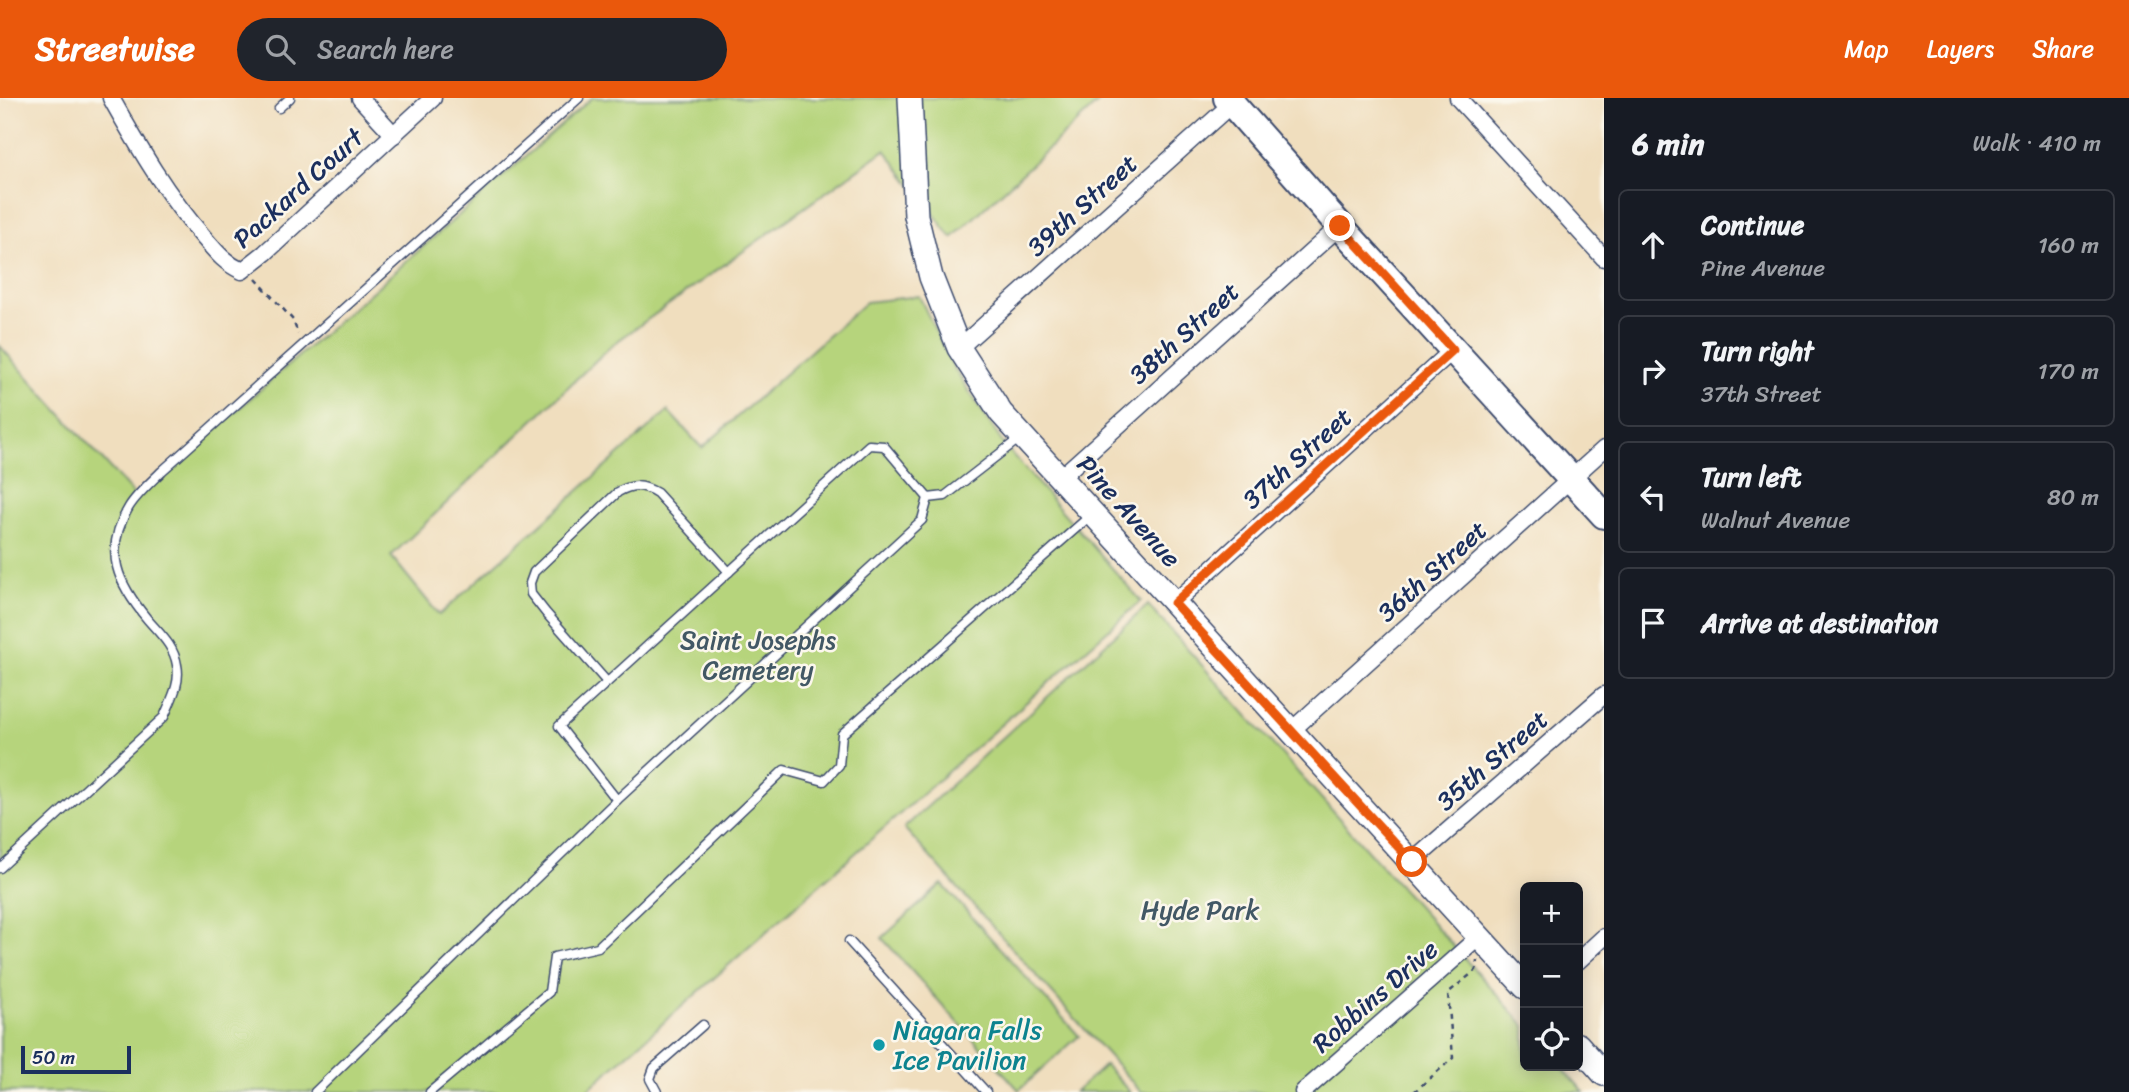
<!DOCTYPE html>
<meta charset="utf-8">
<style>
body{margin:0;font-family:Sriracha,sans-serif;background:#20242c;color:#f1f3f6}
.controls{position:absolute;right:21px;bottom:21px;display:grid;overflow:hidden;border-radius:10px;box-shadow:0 4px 18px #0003}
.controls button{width:63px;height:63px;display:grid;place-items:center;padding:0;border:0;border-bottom:2px solid #363941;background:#171b24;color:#f1f3f6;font:35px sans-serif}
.scale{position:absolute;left:21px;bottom:18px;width:110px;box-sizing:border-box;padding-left:7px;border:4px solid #1b2f5e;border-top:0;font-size:19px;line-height:24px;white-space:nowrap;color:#1b2f5e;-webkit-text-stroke:5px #fbf7ec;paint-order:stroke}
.stop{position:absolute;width:21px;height:21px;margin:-16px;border:5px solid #ea580c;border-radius:50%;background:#fff}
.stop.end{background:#ea580c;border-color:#fff;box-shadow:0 2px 7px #0008}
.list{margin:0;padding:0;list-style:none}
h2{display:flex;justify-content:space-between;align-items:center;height:91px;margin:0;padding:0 28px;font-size:30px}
h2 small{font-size:23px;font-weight:400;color:#9ea1a6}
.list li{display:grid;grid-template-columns:46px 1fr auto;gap:21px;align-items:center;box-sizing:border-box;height:112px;margin:0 14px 14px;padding:0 14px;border:2px solid #363941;border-radius:10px}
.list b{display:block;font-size:26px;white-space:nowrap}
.list p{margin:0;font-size:23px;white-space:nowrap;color:#9ea1a6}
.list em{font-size:23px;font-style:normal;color:#9ea1a6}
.icon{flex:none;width:38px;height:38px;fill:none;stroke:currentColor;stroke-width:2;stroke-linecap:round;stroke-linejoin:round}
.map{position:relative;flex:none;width:1604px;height:994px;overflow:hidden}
header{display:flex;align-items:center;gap:42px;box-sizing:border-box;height:98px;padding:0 35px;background:#ea580c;color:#fff}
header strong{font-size:33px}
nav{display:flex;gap:38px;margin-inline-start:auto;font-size:24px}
.search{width:490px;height:63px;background:#20242c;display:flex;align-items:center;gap:18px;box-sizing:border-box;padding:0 24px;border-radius:38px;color:#9ea1a6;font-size:26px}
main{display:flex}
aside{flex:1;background:#171b24}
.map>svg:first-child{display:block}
.green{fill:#b6d47b;stroke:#68826c;stroke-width:2}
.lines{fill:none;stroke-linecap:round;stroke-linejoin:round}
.lane-casing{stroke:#3b496c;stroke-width:11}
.street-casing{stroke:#3b496c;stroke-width:19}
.secondary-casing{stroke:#3b496c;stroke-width:26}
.primary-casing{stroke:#3b496c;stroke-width:30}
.path{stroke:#3b496c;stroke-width:2.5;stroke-dasharray:5 5;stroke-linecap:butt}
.lane{stroke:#fff;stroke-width:8}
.street{stroke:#fff;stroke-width:16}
.secondary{stroke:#fff;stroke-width:23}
.primary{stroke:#fff;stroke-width:26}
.route{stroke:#ea580c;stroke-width:9}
.culture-dot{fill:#0f9aa8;stroke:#fbf7ec;stroke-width:2.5}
.labels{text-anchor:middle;stroke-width:5;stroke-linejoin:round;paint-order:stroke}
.street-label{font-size:26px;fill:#1b2f5e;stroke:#fbf7ec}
.park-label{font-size:26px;fill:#425865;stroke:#fbf7ec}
.culture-label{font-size:26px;fill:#0d838f;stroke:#fbf7ec;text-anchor:start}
</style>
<header>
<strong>Streetwise</strong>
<div class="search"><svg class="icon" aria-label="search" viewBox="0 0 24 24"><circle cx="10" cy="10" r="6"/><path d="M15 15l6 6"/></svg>Search here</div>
<nav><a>Map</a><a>Layers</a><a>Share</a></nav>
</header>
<main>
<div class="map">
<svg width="1604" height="994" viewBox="0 0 1604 994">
<rect width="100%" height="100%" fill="#fbf7ec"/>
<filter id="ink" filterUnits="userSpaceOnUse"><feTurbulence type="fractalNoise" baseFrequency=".0143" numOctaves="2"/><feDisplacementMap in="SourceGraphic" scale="14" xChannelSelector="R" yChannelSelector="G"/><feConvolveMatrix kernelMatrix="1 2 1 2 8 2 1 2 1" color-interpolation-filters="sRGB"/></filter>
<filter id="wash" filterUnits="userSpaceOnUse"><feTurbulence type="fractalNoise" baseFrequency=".00686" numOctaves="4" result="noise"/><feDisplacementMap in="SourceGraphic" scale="28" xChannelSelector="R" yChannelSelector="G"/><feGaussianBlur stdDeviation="1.57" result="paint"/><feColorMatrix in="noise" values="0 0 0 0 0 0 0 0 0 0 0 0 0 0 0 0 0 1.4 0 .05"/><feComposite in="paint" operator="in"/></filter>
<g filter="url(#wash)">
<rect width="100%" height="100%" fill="#f0debe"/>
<g class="green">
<polygon points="592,0 1103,0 952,140 885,52 612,247 391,458 439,517 668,313 702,350 866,204 919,198 952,267 1004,347 1141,503 585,994 0,994 0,248 137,400"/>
<polygon points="1148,507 1525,928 1525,968 1561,968 1584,994 1141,994 904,730"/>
<polygon points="942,786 1079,938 1019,992 882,840"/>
<polygon points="1105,967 1130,994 1075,994"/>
</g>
</g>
<g filter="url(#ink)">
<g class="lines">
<g class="lane-casing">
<g id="lane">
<polyline points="279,10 290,0"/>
<polyline points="928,400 922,422 617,702 559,628 869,347 884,348 928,400 945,398 1020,340"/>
<path d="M607,584l-61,-69 -15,-19 -1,-11 4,-11 84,-80c15,-8 24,-8 39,1l72,79"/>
<path d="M0,770l164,-151c7,-17 17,-34 13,-52 -3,-19 -17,-31 -29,-45 -30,-36 -46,-68 -19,-113 8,-13 22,-25 33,-36l417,-373"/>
<polyline points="849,843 986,994"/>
<polyline points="315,994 617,702"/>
<polyline points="430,994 549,894 554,859 598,849 784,672 824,683 839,667 842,636 1091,417"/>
<polyline points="657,994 650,981 654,970 703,927"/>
</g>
</g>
<g class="street-casing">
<g id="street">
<path d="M111,0c28,50 56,98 94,141 12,14 20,24 37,32l23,-18 168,-155"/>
<polyline points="360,0 394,37"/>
<polyline points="1458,0 1604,160"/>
<polyline points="959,250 1236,2"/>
<polyline points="1061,379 1340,128"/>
<polyline points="1174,505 1453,252"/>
<polyline points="1292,632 1604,351"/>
<polyline points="1412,764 1604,597"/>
<polyline points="1578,863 1604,839"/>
<polyline points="1303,994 1480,838"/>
</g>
</g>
<g class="secondary-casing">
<g id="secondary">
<polyline points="910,0 916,118 931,179 959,250 1001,315 1525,889"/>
<polyline points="1578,947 1604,976"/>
</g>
</g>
<g class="primary-casing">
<polyline id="primary" points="1227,0 1340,128 1604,417"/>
</g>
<g class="path">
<polyline points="256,181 293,222 298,236"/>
<polyline points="1414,994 1453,960 1448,895 1476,872 1477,862"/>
</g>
<use href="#lane" class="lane"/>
<use href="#street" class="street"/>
<use href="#secondary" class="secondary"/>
<use href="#primary" class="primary"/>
</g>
</g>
<g class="lines" filter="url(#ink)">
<polyline class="route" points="1340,128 1453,252 1174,505 1412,764"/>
</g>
<circle class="culture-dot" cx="879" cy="947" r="7"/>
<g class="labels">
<g class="street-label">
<text transform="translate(298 90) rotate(-42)" y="9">Packard Court</text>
<text transform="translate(1082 107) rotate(-42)" y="9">39th Street</text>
<text transform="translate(1184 235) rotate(-42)" y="9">38th Street</text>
<text transform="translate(1297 360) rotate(-42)" y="9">37th Street</text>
<text transform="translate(1129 413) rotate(48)" y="9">Pine Avenue</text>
<text transform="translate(1432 473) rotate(-42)" y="9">36th Street</text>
<text transform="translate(1492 662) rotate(-41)" y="9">35th Street</text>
<text transform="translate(1375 898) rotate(-41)" y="9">Robbins Drive</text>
</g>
<g class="park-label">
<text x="758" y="551">Saint Josephs<tspan x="758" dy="30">Cemetery</tspan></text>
<text x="1200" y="821">Hyde Park</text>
</g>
<g class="culture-label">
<text x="893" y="941">Niagara Falls<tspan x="893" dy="30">Ice Pavilion</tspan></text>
</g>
</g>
</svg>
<div class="controls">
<button>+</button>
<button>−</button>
<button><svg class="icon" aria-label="locate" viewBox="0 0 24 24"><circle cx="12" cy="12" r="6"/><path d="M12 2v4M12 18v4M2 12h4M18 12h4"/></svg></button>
</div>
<div class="scale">50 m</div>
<div class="stop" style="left:1412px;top:764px"></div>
<div class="stop end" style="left:1340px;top:128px"></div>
</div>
<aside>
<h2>6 min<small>Walk · 410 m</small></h2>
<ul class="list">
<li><svg class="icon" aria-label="ahead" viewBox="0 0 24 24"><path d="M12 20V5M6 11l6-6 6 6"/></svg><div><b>Continue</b><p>Pine Avenue</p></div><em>160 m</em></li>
<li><svg class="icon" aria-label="right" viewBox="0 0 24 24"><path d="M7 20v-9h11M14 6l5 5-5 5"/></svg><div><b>Turn right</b><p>37th Street</p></div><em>170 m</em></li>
<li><svg class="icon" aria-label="left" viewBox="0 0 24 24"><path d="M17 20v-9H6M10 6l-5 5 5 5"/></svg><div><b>Turn left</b><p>Walnut Avenue</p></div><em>80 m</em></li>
<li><svg class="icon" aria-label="arrive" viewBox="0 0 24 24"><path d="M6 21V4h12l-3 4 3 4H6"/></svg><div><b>Arrive at destination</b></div></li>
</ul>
</aside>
</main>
